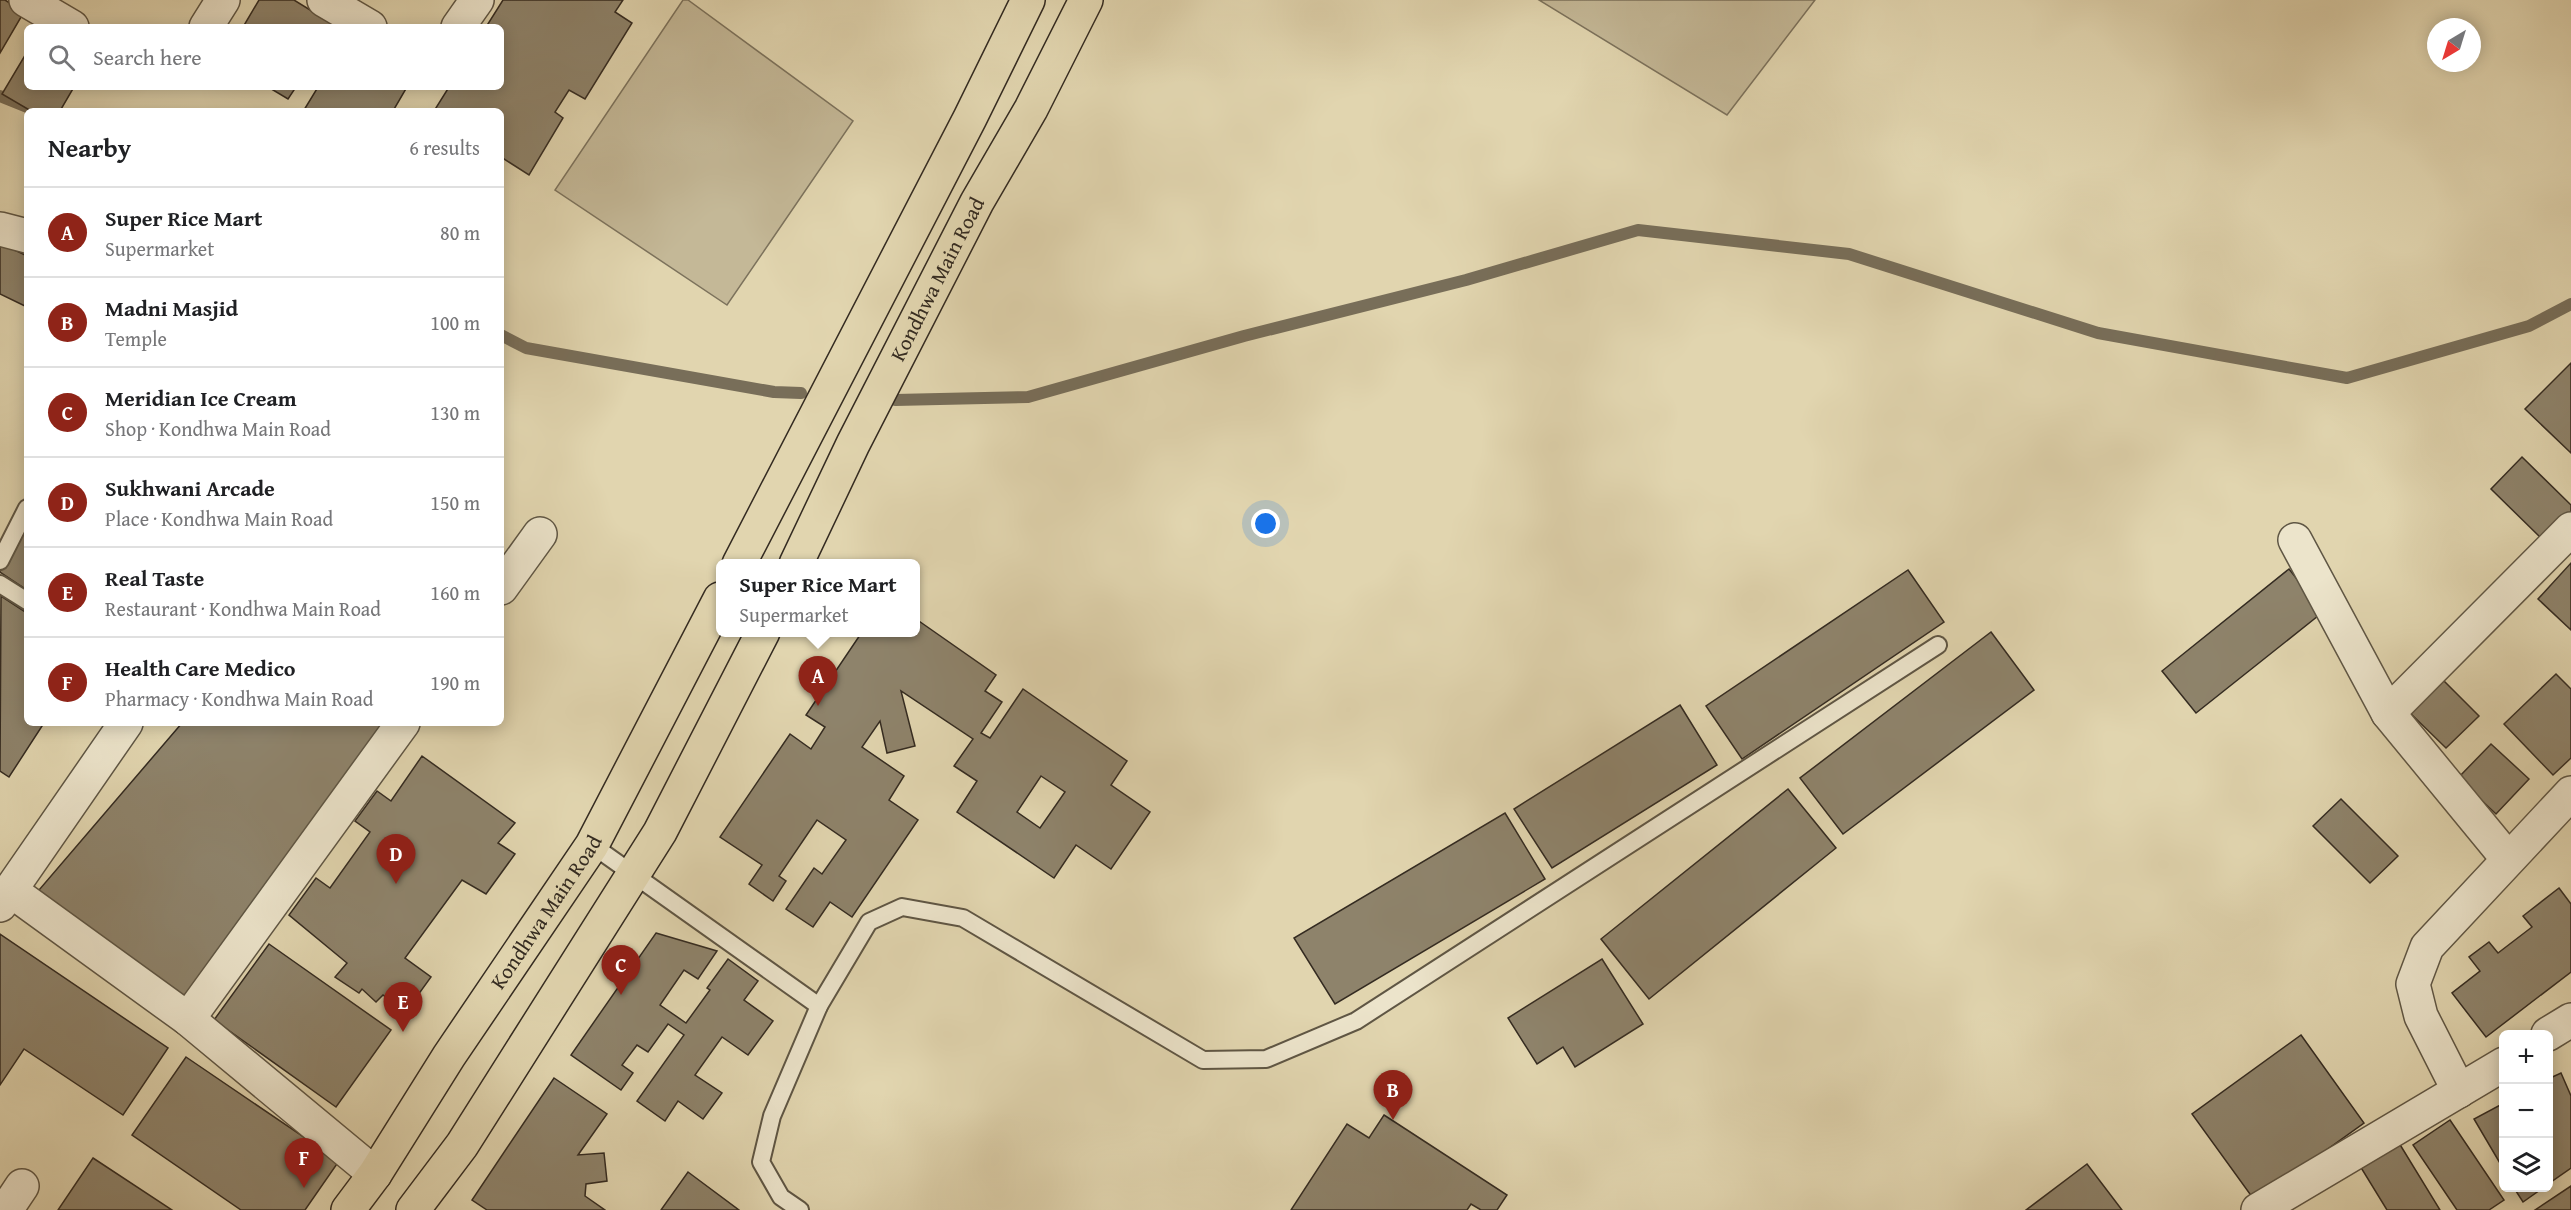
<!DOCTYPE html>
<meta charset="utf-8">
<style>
body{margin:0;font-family:"Gentium Book Plus",serif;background:#f6f6f6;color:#202124}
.controls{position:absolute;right:18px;bottom:18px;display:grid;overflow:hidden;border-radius:9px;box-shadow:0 3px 15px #0003}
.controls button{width:54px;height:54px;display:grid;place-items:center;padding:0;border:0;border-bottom:2px solid #e0e0e0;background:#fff;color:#202124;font:30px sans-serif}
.compass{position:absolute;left:2427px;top:18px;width:54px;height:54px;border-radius:50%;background:#fff;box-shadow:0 3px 15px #0003;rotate:218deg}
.you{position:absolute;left:1266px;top:524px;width:21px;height:21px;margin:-15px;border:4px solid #fff;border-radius:50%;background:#1a73e8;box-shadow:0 0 0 9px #1a73e833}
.badge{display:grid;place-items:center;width:39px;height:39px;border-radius:50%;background:#8f2418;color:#fff;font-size:20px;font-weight:700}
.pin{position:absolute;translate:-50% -50px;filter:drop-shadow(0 2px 3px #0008)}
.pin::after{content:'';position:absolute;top:32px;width:21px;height:18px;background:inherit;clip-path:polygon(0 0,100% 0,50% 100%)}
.popup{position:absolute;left:716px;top:559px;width:204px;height:78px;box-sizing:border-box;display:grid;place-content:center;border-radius:9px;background:#fff;filter:drop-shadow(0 2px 4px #0005);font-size:20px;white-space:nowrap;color:#757577}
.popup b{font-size:22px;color:#202124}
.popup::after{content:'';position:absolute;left:50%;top:100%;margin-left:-12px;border:12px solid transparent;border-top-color:#fff}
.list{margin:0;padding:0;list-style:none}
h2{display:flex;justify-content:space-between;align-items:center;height:78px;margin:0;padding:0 24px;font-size:26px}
h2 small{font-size:20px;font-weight:400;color:#757577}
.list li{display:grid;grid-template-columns:39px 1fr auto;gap:18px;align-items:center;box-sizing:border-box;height:90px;padding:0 24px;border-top:2px solid #e0e0e0}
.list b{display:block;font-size:22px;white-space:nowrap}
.list p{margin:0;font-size:20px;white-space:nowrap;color:#757577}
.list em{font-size:20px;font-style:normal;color:#757577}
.icon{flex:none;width:33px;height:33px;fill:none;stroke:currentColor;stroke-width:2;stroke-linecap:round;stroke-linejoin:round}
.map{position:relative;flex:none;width:2571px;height:1210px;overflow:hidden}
.search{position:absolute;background:#fff;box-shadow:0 3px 15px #0003;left:24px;top:24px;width:480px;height:66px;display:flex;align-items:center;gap:15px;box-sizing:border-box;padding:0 21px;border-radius:9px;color:#757577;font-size:22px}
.panel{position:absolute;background:#fff;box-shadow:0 3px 15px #0003;left:24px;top:108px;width:480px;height:618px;border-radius:9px}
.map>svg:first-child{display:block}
.green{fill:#c4b897;stroke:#7c725c;stroke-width:1.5}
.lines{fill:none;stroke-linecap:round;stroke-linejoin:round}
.stream{stroke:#786e59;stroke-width:12}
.building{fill:#8e836b;stroke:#342b21;stroke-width:1.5;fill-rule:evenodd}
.lane-casing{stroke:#5f5644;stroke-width:20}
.street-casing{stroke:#5f5644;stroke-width:36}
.primary-casing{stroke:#342b21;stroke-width:36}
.lane{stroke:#ece4cb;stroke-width:16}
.street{stroke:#ece4cb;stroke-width:33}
.primary{stroke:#e1d5af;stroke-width:33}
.labels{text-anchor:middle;stroke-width:4.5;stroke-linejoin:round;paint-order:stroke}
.street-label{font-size:21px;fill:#342b21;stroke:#ece4cb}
</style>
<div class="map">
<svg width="2571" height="1210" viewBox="0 0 2571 1210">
<rect width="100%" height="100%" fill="#e1d5af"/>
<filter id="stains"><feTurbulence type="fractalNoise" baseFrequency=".00333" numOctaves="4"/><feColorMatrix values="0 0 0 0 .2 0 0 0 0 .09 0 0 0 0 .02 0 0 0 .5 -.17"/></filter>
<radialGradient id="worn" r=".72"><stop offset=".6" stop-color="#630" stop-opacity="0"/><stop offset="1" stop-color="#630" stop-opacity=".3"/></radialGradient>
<g class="green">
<polygon points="683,0 688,0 853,121 727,305 555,190"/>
<polygon points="1539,0 1815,0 1727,115"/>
</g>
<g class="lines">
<g class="stream">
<polyline points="0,96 37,111"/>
<polyline points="501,335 526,348 774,392 801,393"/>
<polyline points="895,400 1028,397 1244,336 1466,280 1638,230 1849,254 2098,333 2347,378 2529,326 2571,304"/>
</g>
</g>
<g class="building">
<polygon points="0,0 5,0 24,12 0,53"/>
<polygon points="259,0 294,0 333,24 331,27 243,27"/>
<polygon points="503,0 623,0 615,12 632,23 585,99 569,90 555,112 563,118 529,175 501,157 501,111 434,111 449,87 501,87 501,27 486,27"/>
<polygon points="27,52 27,87 74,87 60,111 31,111 2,94"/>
<polygon points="268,87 296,87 288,99"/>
<polygon points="318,87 407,87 393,111 306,111 304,110"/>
<polygon points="0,243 27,256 27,307 0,294"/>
<polygon points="2571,363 2571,453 2525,409"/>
<polygon points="2522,457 2571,505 2571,517 2546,543 2491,489"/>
<polygon points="27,525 27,590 0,572 0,564"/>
<polygon points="2571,563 2571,630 2538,599"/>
<polygon points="2289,569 2323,612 2196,713 2162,671"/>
<polygon points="1908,570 1944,622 1742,759 1706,706"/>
<polygon points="1,596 27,613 27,723 44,723 9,777 0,771"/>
<path d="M916,619l80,56 -11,16 17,11 -21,31 9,5 33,-49 104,72 -16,24 39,27 -39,57 -35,-24 -22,33 -97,-66 20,-31 -23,-15 19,-27 -72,-48 14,55 -28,7 -7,-32 -18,26 42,29 -15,24 29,20 -66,97 -22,-15 -17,25 -27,-18 28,-41 8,6 24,-34 -29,-20 -38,56 7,5 -13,20 -24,-17 13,-19 -42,-28 70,-103 21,15 14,-22 -19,-12 56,-83h54zM1041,776l24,16 -25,36 -23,-16z"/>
<polygon points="1991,632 2034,690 1843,834 1800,778"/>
<polygon points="2556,674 2571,689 2571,758 2553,775 2504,724"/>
<polygon points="2440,677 2479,716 2446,748 2407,710"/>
<polygon points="1680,705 1717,765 1552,868 1514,809"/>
<polygon points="182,723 383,723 188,1008 33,897"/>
<polygon points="2491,744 2529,779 2496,814 2458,778"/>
<polygon points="422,756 515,823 498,843 515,854 486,894 462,880 405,958 431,977 405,1013 383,995 376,1002 362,989 359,993 335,977 347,963 289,915 316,878 330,888 370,832 355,821 377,791 391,801"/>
<polygon points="1788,789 1836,848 1649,999 1601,939"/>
<polygon points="2341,799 2398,856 2370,883 2313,826"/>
<polygon points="1505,813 1545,879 1335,1004 1294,938"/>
<polygon points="2559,888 2571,904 2571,972 2486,1037 2452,993 2480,971 2469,957 2489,942 2498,953 2532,927 2523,916"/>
<polygon points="656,933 717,951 698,979 684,970 660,1005 686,1023 710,990 707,988 728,959 758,981 744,1000 773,1021 748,1055 722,1037 695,1075 722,1093 703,1119 678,1101 665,1121 637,1101 684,1035 668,1024 648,1052 637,1045 622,1065 633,1073 621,1090 571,1055"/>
<polygon points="0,934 168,1048 123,1115 24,1049 0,1085"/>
<polygon points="269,944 391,1030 336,1107 214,1020"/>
<polygon points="1602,959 1643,1024 1575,1067 1563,1047 1537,1064 1508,1018"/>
<polygon points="2301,1035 2364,1123 2255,1201 2192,1114"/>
<polygon points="186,1057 339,1161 305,1210 241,1210 132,1135"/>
<polygon points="2561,1073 2571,1096 2571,1168 2548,1184 2548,1079"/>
<polygon points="554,1078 607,1114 578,1155 604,1153 607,1181 586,1184 585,1196 605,1210 487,1210 472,1200"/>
<polygon points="2504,1103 2504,1170 2474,1119"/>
<polygon points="1384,1115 1507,1195 1497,1210 1481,1210 1471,1204 1467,1210 1291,1210 1347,1124 1369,1138"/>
<polygon points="2450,1120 2504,1200 2489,1210 2457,1210 2413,1145"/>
<polygon points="2399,1143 2440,1210 2387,1210 2360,1166"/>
<polygon points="93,1158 172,1210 58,1210"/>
<polygon points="2087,1164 2122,1210 2026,1210"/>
<polygon points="688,1172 739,1210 661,1210"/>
<polygon points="2571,1186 2571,1210 2535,1210"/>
<polygon points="2514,1188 2543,1188 2523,1202"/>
</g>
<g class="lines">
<g class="lane-casing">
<g id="lane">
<polyline points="0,561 27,508"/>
<polyline points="0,584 27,601"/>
<polyline points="592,845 819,1006"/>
<polyline points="800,1210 781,1197 761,1162 772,1116 819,1006 869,922 902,907 963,918 1203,1060 1266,1059 1356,1021 1938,645"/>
</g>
</g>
<g class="street-casing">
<g id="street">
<polyline points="26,0 72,27"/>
<polyline points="324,0 370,27"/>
<polyline points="206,27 223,0"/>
<polyline points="458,27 477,0"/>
<polyline points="0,229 27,236"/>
<polyline points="2295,540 2388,713 2508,859"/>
<polyline points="501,588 540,534"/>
<polyline points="2388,713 2571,529"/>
<polyline points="10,890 188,1019 375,1174"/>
<polyline points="0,905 126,723"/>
<polyline points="188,1019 403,723"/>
<polyline points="2548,1034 2571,1020"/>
<polyline points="2459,1091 2421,1016 2413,984 2427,947 2571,793"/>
<polyline points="6,1210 22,1186"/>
<polyline points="2258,1210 2504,1064"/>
</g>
</g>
<g class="primary-casing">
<g id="primary">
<polyline points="739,564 970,118 1028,0"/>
<path id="s1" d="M796,564l57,-120 124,-242 54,-93 55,-109"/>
<path id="s2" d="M348,1210l27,-36 74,-118 143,-211 128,-246"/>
<polyline points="413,1210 462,1145 660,832 763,632"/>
</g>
</g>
<use href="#lane" class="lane"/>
<use href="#street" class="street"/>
<use href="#primary" class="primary"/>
</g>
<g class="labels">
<g class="street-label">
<text dy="7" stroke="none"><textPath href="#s1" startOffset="318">Kondhwa Main Road</textPath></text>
<text dy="7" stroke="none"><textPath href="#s2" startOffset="358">Kondhwa Main Road</textPath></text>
</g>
</g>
<rect width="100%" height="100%" filter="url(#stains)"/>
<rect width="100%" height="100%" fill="url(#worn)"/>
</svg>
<div class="controls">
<button>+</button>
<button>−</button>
<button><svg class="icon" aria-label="layers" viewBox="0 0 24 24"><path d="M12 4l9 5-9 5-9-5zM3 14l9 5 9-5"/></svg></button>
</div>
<svg class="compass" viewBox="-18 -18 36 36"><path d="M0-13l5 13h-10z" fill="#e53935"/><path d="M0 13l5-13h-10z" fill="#757577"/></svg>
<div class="you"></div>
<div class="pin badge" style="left:818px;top:706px">A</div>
<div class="popup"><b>Super Rice Mart</b>Supermarket</div>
<div class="pin badge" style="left:1393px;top:1120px">B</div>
<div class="pin badge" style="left:621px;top:995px">C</div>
<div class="pin badge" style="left:396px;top:884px">D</div>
<div class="pin badge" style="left:403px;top:1032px">E</div>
<div class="pin badge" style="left:304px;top:1188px">F</div>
<div class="search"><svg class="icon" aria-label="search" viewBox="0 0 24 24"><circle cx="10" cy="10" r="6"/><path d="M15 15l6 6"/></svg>Search here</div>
<section class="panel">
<h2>Nearby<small>6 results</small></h2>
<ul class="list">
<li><span class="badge">A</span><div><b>Super Rice Mart</b><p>Supermarket</p></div><em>80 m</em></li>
<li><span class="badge">B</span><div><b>Madni Masjid</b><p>Temple</p></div><em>100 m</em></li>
<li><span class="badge">C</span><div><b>Meridian Ice Cream</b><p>Shop · Kondhwa Main Road</p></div><em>130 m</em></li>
<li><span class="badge">D</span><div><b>Sukhwani Arcade</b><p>Place · Kondhwa Main Road</p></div><em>150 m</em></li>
<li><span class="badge">E</span><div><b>Real Taste</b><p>Restaurant · Kondhwa Main Road</p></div><em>160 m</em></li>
<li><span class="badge">F</span><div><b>Health Care Medico</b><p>Pharmacy · Kondhwa Main Road</p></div><em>190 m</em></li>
</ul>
</section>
</div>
